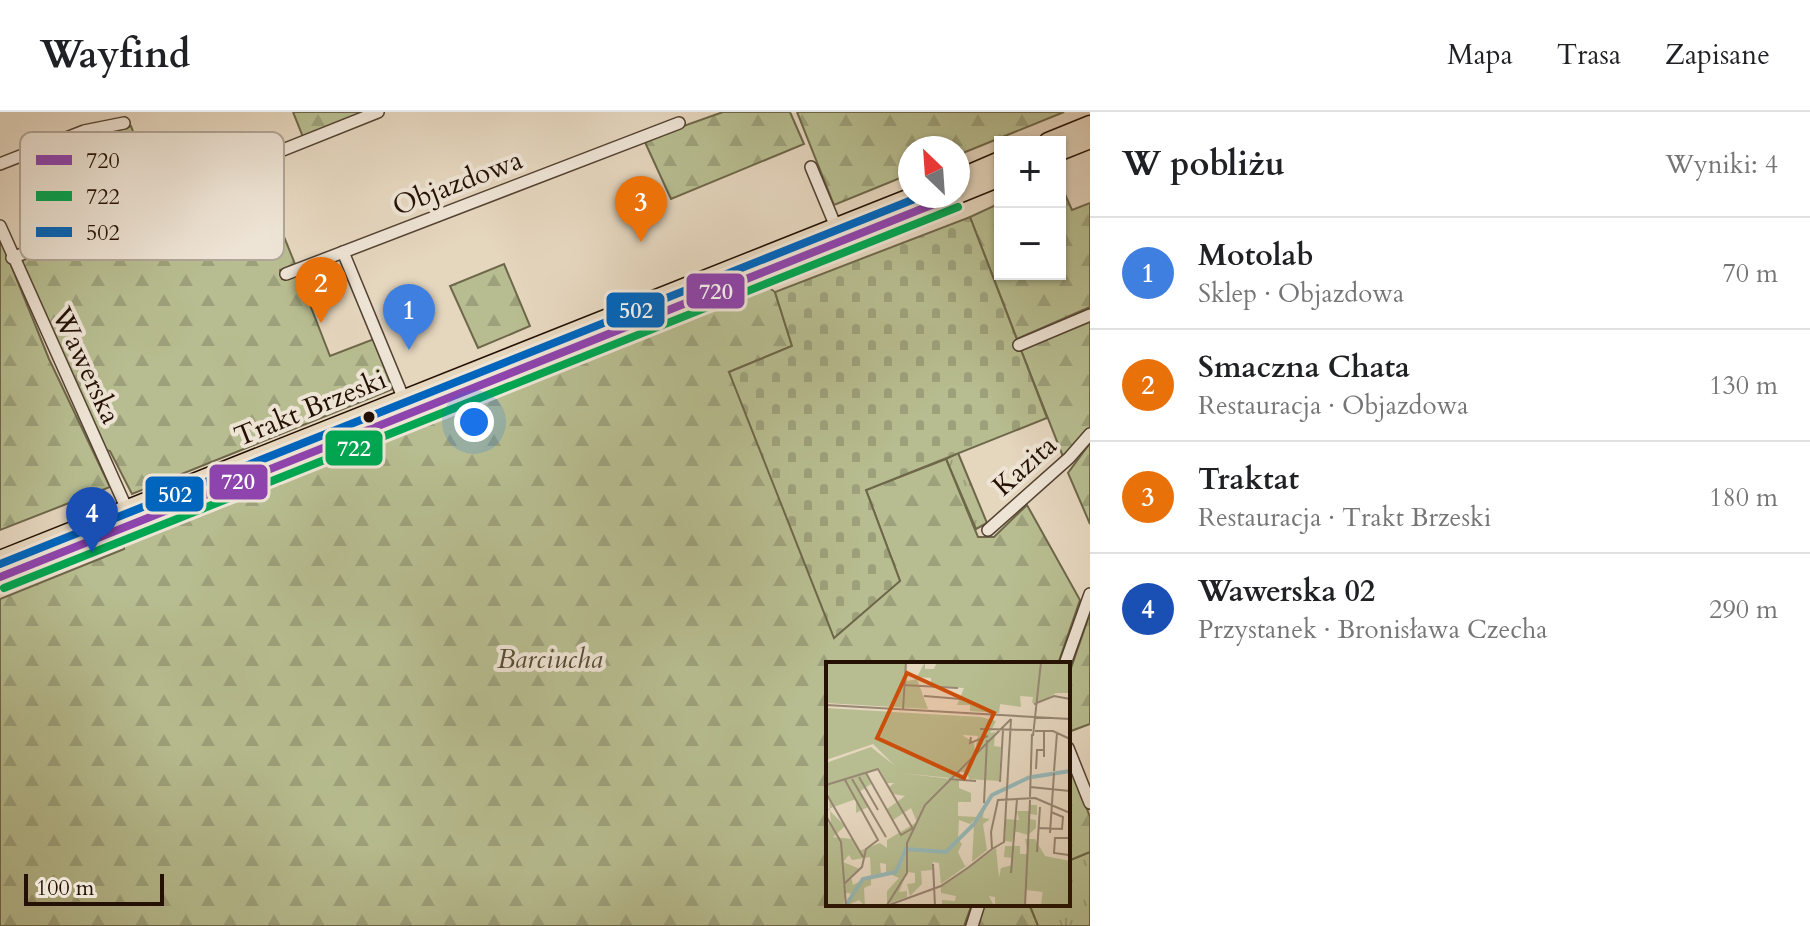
<!DOCTYPE html>
<html lang="pl">
<meta charset="utf-8">
<style>
body{margin:0;font-family:Cardo,serif;background:#f6f6f6;color:#202124}
.controls{position:absolute;right:24px;top:24px;display:grid;overflow:hidden;border-radius:0px;box-shadow:0 2px 6px #0004}
.controls button{width:72px;height:72px;display:grid;place-items:center;padding:0;border:0;border-bottom:2px solid #e0e0e0;background:#fff;color:#202124;font:40px sans-serif}
.compass{position:absolute;left:898px;top:24px;width:72px;height:72px;border-radius:50%;background:#fff;box-shadow:0 2px 6px #0004;rotate:335deg}
.scale{position:absolute;left:24px;bottom:20px;width:140px;box-sizing:border-box;padding-left:8px;border:4px solid #241103;border-top:0;font-size:22px;line-height:28px;white-space:nowrap;color:#241103;-webkit-text-stroke:6px #eee4d5;paint-order:stroke}
.you{position:absolute;left:474px;top:310px;width:28px;height:28px;margin:-20px;border:6px solid #fff;border-radius:50%;background:#1a73e8;box-shadow:0 0 0 12px #1a73e833}
.badge{display:grid;place-items:center;width:52px;height:52px;border-radius:50%;background:#ea580c;color:#fff;font-size:26px;font-weight:700}
.pin{position:absolute;translate:-50% -66px;filter:drop-shadow(0 2px 4px #0008)}
.pin::after{content:'';position:absolute;top:42px;width:28px;height:24px;background:inherit;clip-path:polygon(0 0,100% 0,50% 100%)}
.list{margin:0;padding:0;list-style:none}
h2{display:flex;justify-content:space-between;align-items:center;height:104px;margin:0;padding:0 32px;font-size:34px}
h2 small{font-size:26px;font-weight:400;color:#757577}
.list li{display:grid;grid-template-columns:52px 1fr auto;gap:24px;align-items:center;box-sizing:border-box;height:112px;padding:0 32px;border-top:2px solid #e0e0e0}
.list b{display:block;font-size:30px;white-space:nowrap}
.list p{margin:0;font-size:26px;white-space:nowrap;color:#757577}
.list em{font-size:26px;font-style:normal;color:#757577}
.map{position:relative;flex:none;width:1090px;height:814px;overflow:hidden}
header{display:flex;align-items:center;gap:48px;box-sizing:border-box;height:112px;padding:0 40px;background:#fff;border-bottom:2px solid #e0e0e0}
header strong{font-size:38px}
nav{display:flex;gap:44px;margin-inline-start:auto;font-size:28px}
main{display:flex}
aside{flex:1;background:#fff}
.map>svg:first-child{display:block}
.grass{fill:url(#grass-tufts);stroke:#6e674a;stroke-width:2}
.forest{fill:url(#forest-firs);stroke:#6e674a;stroke-width:2}
.cemetery{fill:url(#cemetery-stones);stroke:#6e674a;stroke-width:2}
.lines{fill:none;stroke-linecap:round;stroke-linejoin:round}
.street-casing{stroke:#544232;stroke-width:14}
.primary-casing{stroke:#241103;stroke-width:21}
.street{stroke:#eee4d5;stroke-width:11}
.primary{stroke:#e5d6be;stroke-width:18}
.bus-1-casing{stroke:#eee4d5;stroke-width:14}
.bus-2-casing{stroke:#eee4d5;stroke-width:14}
.bus-3-casing{stroke:#eee4d5;stroke-width:14}
.bus-1{stroke:#8e44ad;stroke-width:8}
.bus-2{stroke:#00a651;stroke-width:8}
.bus-3{stroke:#0065bd;stroke-width:8}
.bus-dot{fill:#241103;stroke:#eee4d5;stroke-width:3}
.labels{text-anchor:middle;stroke-width:8;stroke-linejoin:round;paint-order:stroke}
.street-label{font-size:28px;fill:#241103;stroke:#eee4d5}
.park-label{font-size:28px;font-style:italic;fill:#574d34;stroke:#eee4d5}
.inset-river{fill:none;stroke:#97b8b7;stroke-width:4}
.inset-road{fill:none;stroke:#988773;stroke-width:2}
.view{fill:#cb4e0b;fill-opacity:0.15;stroke:#cb4e0b;stroke-width:4}
.inset-edge{fill:none;stroke:#241103;stroke-width:4}
.key{fill:#eee4d5;stroke:#b1a596;stroke-width:2}
.key-label{font-size:22px;fill:#241103}
.line-badge{stroke:#eee4d5;stroke-width:3}
.badge-label{font-size:22px;text-anchor:middle;font-weight:bold;fill:#fff}
</style>
<header>
<strong>Wayfind</strong>
<nav><a>Mapa</a><a>Trasa</a><a>Zapisane</a></nav>
</header>
<main>
<div class="map">
<svg width="1090" height="814" viewBox="0 0 1090 814">
<defs>
<pattern id="grass-tufts" width="24" height="20" patternUnits="userSpaceOnUse" patternTransform="scale(2)"><rect width="24" height="20" fill="#b7bd90"/><path d="M3 7l-1-3M5 7V3M7 7l1-3M15 17l-1-3M17 17v-4M19 17l1-3" fill="none" stroke="#9da17b"/></pattern>
<pattern id="forest-firs" width="22" height="20" patternUnits="userSpaceOnUse" patternTransform="scale(2)"><rect width="22" height="20" fill="#b7bd90"/><path d="M5 1l3.5 6h-7zM16 11l3.5 6h-7z" fill="#9da17b"/></pattern>
<pattern id="cemetery-stones" width="16" height="16" patternUnits="userSpaceOnUse" patternTransform="scale(2)"><rect width="16" height="16" fill="#b7bd90"/><path d="M2 7V4a2 2 0 0 1 4 0v3zM10 15v-3a2 2 0 0 1 4 0v3z" fill="#9da17b"/></pattern>
</defs>
<rect width="100%" height="100%" fill="#e5d6be"/>
<filter id="stains"><feTurbulence type="fractalNoise" baseFrequency=".0025" numOctaves="4"/><feColorMatrix values="0 0 0 0 .2 0 0 0 0 .09 0 0 0 0 .02 0 0 0 .5 -.17"/></filter>
<radialGradient id="worn" r=".72"><stop offset=".6" stop-color="#630" stop-opacity="0"/><stop offset="1" stop-color="#630" stop-opacity=".3"/></radialGradient>
<g class="grass">
<polygon points="958,341 987,411 976,417 946,347"/>
<polygon points="1090,740 1090,814 1038,814 1029,792 1068,792 1068,749"/>
</g>
<g class="forest">
<polygon points="293,0 367,0 303,25"/>
<polygon points="723,0 790,0 804,32 671,87 644,28"/>
<polygon points="797,0 1064,0 958,43 958,36 910,36 910,62 834,93"/>
<polygon points="131,14 156,82 48,122 37,87 66,70 56,39"/>
<polygon points="215,70 232,112 272,95 295,152 280,158 282,167 298,162 330,244 374,227 393,277 132,382 110,339 103,337 19,148"/>
<polygon points="1060,71 1072,98 1090,91 1090,195 1017,227 970,105 1000,91 1000,162 1060,162"/>
<polygon points="0,126 49,247 110,375 0,418"/>
<polygon points="504,152 530,214 478,236 450,174"/>
<polygon points="764,172 775,180 792,234 729,260 900,469 866,378 946,347 978,425 994,425 1027,393 1080,488 1058,552 828,552 828,792 972,792 964,814 0,814 0,487 124,437 124,428"/>
<polygon points="1090,210 1090,317 1064,347 1021,238"/>
<polygon points="1090,331 1090,412 1068,361"/>
<polygon points="1090,501 1090,612 1071,619 1068,565"/>
<polygon points="1068,648 1090,705 1090,740 1068,749"/>
<polygon points="983,792 1029,792 1038,814 977,814"/>
</g>
<polygon class="cemetery" points="970,105 1047,306 866,378 900,469 834,526 729,260 792,234 775,180"/>
<g class="lines">
<g class="street-casing">
<g id="street">
<polyline points="0,52 84,19 124,11"/>
<polyline points="811,55 836,115"/>
<polyline points="0,114 129,402"/>
<polyline points="343,140 405,290"/>
<polyline points="12,146 378,0"/>
<polyline points="286,162 679,11"/>
<polyline points="1019,233 1090,203"/>
<polyline points="988,418 1069,346 1090,322"/>
<polyline points="1065,552 1090,482"/>
<polyline points="1068,636 1090,691"/>
<polyline points="972,814 979,792"/>
</g>
</g>
<g class="primary-casing">
<g id="primary">
<polyline points="1048,30 1090,13"/>
<polyline points="1060,39 1090,27"/>
<polyline points="958,67 1000,49"/>
<polyline points="958,82 1000,65"/>
<polyline points="0,448 915,84"/>
<polyline points="0,465 954,84"/>
</g>
</g>
<use href="#street" class="street"/>
<use href="#primary" class="primary"/>
<g class="bus-1-casing">
<polyline id="bus-1" points="0,465 954,84"/>
</g>
<g class="bus-2-casing">
<polyline id="bus-2" points="4,476 958,95"/>
</g>
<g class="bus-3-casing">
<polyline id="bus-3" points="0,452 922,84"/>
</g>
<use href="#bus-1" class="bus-1"/>
<use href="#bus-2" class="bus-2"/>
<use href="#bus-3" class="bus-3"/>
</g>
<circle class="bus-dot" cx="369" cy="305" r="7"/>
<g class="labels">
<g class="street-label">
<text transform="translate(457 70) rotate(-21)" y="10">Objazdowa</text>
<text transform="translate(87 253) rotate(65)" y="10">Wawerska</text>
<text transform="translate(310 295) rotate(-22)" y="10">Trakt Brzeski</text>
<text transform="translate(1024 353) rotate(-42)" y="10">Kazita</text>
</g>
<g class="park-label">
<text x="550" y="556">Barciucha</text>
</g>
</g>
<g transform="translate(826 550)">
<rect width="244" height="244" fill="#e5d6be"/>
<path d="M0,0h79l2,19 10,-2 11,30 -102,-6zM99,0v7h9l3,-7h133v31h-14l-17,10h-7l1,-6 -13,-1 1,11 -21,-3 -1,9 -29,-2v-6h-13l7,-17 -33,-2v-8l-14,-1zM0,46l136,8 -6,5 6,14 12,7 1,10 6,-35 15,4 -6,12 5,-1 -1,14 7,1 -2,34 -30,-2 -2,-7h-7v7l-58,-6 57,7v8l12,5v9h-13v14l19,1 -7,7 -11,-4 -1,19 4,5 -4,8 7,14 4,-2 -28,20 -2,-21 -6,-1 -1,8 -11,1 1,13 -12,12 -3,-12 8,-1v-10l-8,-1 -8,20 8,-1v6l-20,7v-13l12,-13 -7,-3 10,-11 2,-10 -10,18 -8,2v-10l-6,-1 1,11 -10,1v10l-7,3 1,18 -6,-6 -13,6 8,-12 -8,-1 -3,13h-17v-82l5,-1 -5,-60 45,-16 23,18 -21,-21 -47,16zM53,106l8,15h7l-5,4 4,7 12,2 -18,13 6,11 18,-12 6,14 -30,18v8l-7,-5 -21,8 -7,-12 -19,-2 12,-11 -17,-17 28,-10v14l12,-6 -9,-15 12,-8 -5,-11zM23,193l3,5 18,-3 1,18 -18,10 -2,-8 9,-8 -17,-7zM204,143h7v10l-7,-1 -1,5 7,1v8l-8,7 -14,-4 -2,11 -7,-1 1,-22 13,1 -2,-9h13zM158,145l-1,11 7,1 -7,5 4,26 -15,12 2,-37zM199,177h10l10,17 25,5v34l-44,-5 -1,16h-30v-9l-6,-1 5,10h-52v-6l13,1 1,-5 -15,-3v-6l55,-39 3,30 2,-10 11,-3v-7l-8,-1 1,-11h15v8h8z" fill="#b7bd90" fill-rule="evenodd"/>
<path d="M217,227l27,6 -3,11h-26z" fill="#b7bd90"/>
<path d="M136,54l19,1 -2,19 -16,-1 -1,9 -8,2 2,-25z" fill="#b7bd90"/>
<path class="inset-river" d="M206,115l38,-6M20,243l17,-26 33,-7 10,-23 40,3 28,-28 18,-29 38,-18"/>
<path class="inset-road" d="M77,23l55,3M98,34l37,3M208,42l20,-8 16,3M0,43l244,14M77,48l3,-48M154,67l52,1M209,69h18l17,8M207,74l8,-74M145,75l-1,6 18,-7M218,95v-27M210,107l1,-19h7M228,109l3,-38M40,111l35,62 12,-7M33,115l19,33M26,117l34,58M123,117l27,2M174,120l3,-52M0,123l52,-16 35,60M204,125l40,4M0,131l37,64M204,135l2,-63M209,136l35,15M158,141l3,-63M0,154l15,26 5,64M213,166l23,1 1,-12 -12,-5M165,170l7,-32 38,-2M224,171l4,-60M244,176h-15l-1,15 15,2 1,-18M166,187l12,-7 7,-123M211,190l3,-45M107,202l2,42M185,211l6,-74M18,222l18,-17 4,-18 12,-9 -33,-60M61,243l20,-32v-30l18,-38 86,-86M63,243l52,-19 28,-19 23,-18 -1,-18M199,244l5,-106"/>
<path class="view" d="M81,11l87,40 -30,65 -87,-40z"/>
<rect width="244" height="244" class="inset-edge"/>
</g>
<rect x="20" y="20" width="264" height="128" rx="12" class="key"/>
<rect x="36" y="43" width="36" height="10" fill="#8e44ad"/>
<rect x="36" y="79" width="36" height="10" fill="#00a651"/>
<rect x="36" y="115" width="36" height="10" fill="#0065bd"/>
<g class="key-label">
<text x="86" y="56">720</text>
<text x="86" y="92">722</text>
<text x="86" y="128">502</text>
</g>
<g class="line-badge">
<rect x="685" y="160" width="61" height="38" rx="8" fill="#8e44ad"/>
<rect x="605" y="179" width="61" height="38" rx="8" fill="#0065bd"/>
<rect x="324" y="317" width="60" height="38" rx="8" fill="#00a651"/>
<rect x="208" y="351" width="61" height="38" rx="8" fill="#8e44ad"/>
<rect x="144" y="363" width="61" height="38" rx="8" fill="#0065bd"/>
</g>
<g class="badge-label">
<text x="716" y="187">720</text>
<text x="636" y="206">502</text>
<text x="354" y="344">722</text>
<text x="238" y="377">720</text>
<text x="175" y="390">502</text>
</g>
<rect width="100%" height="100%" filter="url(#stains)"/>
<rect width="100%" height="100%" fill="url(#worn)"/>
</svg>
<div class="controls">
<button>+</button>
<button>−</button>
</div>
<svg class="compass" viewBox="-18 -18 36 36"><path d="M0-13l5 13h-10z" fill="#e53935"/><path d="M0 13l5-13h-10z" fill="#757577"/></svg>
<div class="scale">100 m</div>
<div class="you"></div>
<div class="pin badge" style="left:409px;top:238px;background:#3f7fe0">1</div>
<div class="pin badge" style="left:321px;top:211px;background:#e8710a">2</div>
<div class="pin badge" style="left:641px;top:130px;background:#e8710a">3</div>
<div class="pin badge" style="left:92px;top:441px;background:#1a4fb4">4</div>
</div>
<aside>
<h2>W pobliżu<small>Wyniki: 4</small></h2>
<ul class="list">
<li><span class="badge" style="background:#3f7fe0">1</span><div><b>Motolab</b><p>Sklep · Objazdowa</p></div><em>70 m</em></li>
<li><span class="badge" style="background:#e8710a">2</span><div><b>Smaczna Chata</b><p>Restauracja · Objazdowa</p></div><em>130 m</em></li>
<li><span class="badge" style="background:#e8710a">3</span><div><b>Traktat</b><p>Restauracja · Trakt Brzeski</p></div><em>180 m</em></li>
<li><span class="badge" style="background:#1a4fb4">4</span><div><b>Wawerska 02</b><p>Przystanek · Bronisława Czecha</p></div><em>290 m</em></li>
</ul>
</aside>
</main>
